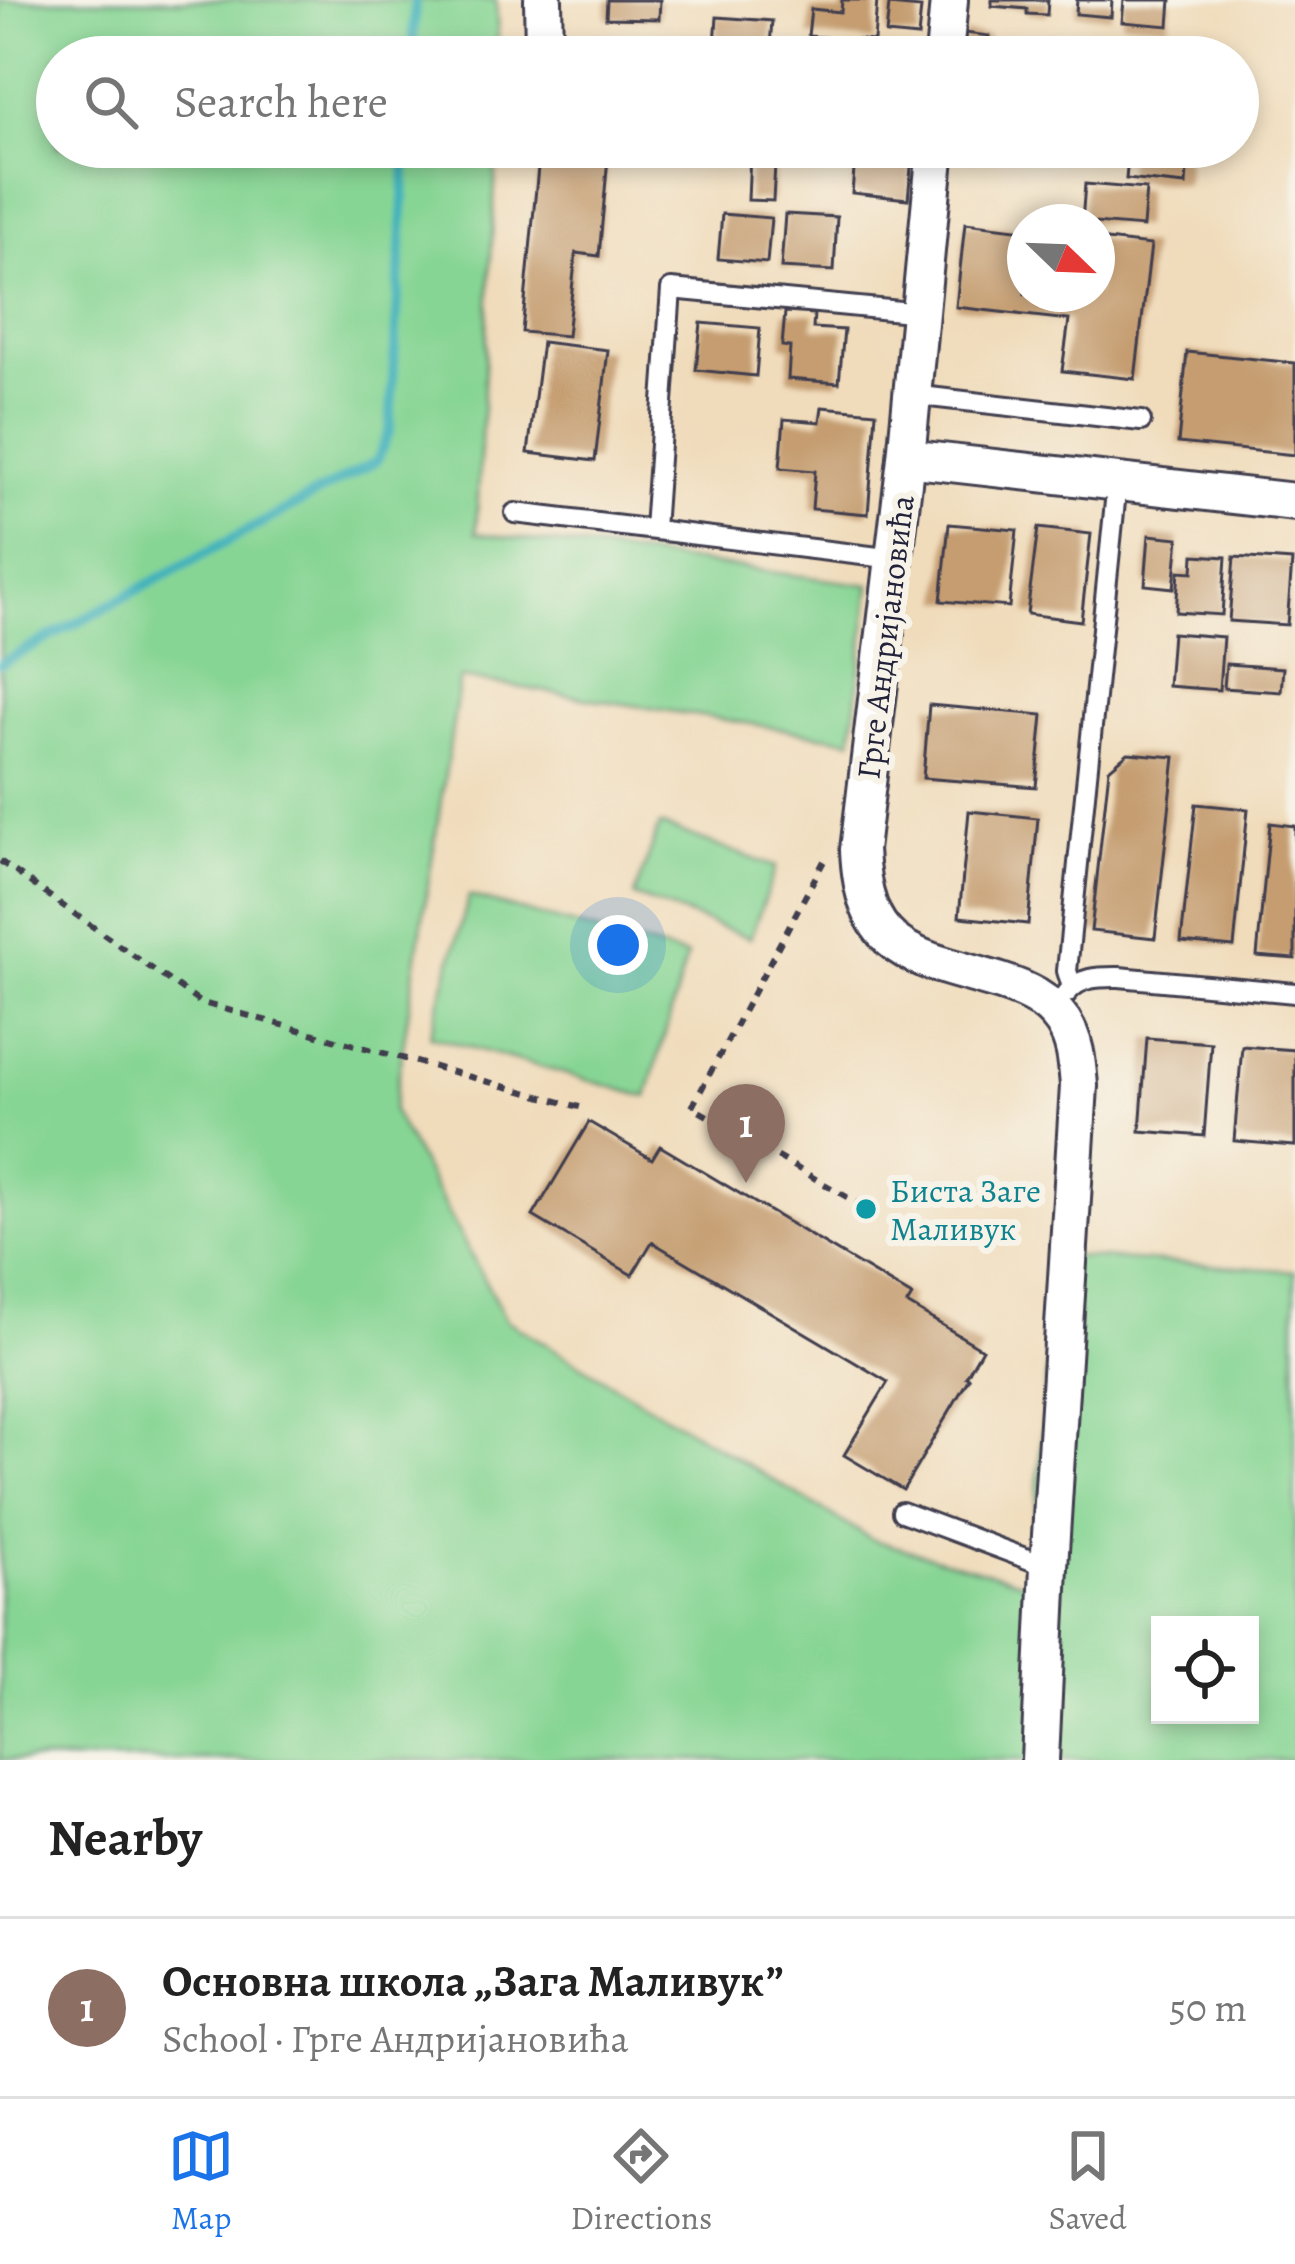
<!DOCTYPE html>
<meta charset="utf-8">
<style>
body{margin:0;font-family:Alegreya,serif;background:#f6f6f6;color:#222}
.controls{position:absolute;right:36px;bottom:36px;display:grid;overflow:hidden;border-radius:0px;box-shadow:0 6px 18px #0003}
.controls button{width:108px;height:108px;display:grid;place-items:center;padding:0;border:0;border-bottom:3px solid #e0e0e0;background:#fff;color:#222;font:60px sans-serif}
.compass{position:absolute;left:1007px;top:204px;width:108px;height:108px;border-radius:50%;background:#fff;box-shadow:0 6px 18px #0003;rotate:113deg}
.you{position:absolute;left:618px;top:945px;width:42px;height:42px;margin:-30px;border:9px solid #fff;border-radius:50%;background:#1a73e8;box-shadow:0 0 0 18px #1a73e833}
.badge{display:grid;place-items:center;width:78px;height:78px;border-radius:50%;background:#1a73e8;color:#fff;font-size:39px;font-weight:700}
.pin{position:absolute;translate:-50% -99px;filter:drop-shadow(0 3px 6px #0008)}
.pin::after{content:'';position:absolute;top:63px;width:42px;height:36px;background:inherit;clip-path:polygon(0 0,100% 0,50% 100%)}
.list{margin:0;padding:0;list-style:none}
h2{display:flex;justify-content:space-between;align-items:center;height:156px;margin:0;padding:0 48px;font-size:51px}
h2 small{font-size:39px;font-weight:400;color:#767676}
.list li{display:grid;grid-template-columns:78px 1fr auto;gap:36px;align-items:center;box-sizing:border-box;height:180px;padding:0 48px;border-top:3px solid #e0e0e0}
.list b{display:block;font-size:45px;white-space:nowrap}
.list p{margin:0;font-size:39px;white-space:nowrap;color:#767676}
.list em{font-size:39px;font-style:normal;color:#767676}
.icon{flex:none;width:66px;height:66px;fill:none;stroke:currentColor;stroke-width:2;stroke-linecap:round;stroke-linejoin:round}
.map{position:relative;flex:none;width:1295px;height:1760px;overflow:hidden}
.search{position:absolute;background:#fff;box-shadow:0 6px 18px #0003;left:36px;right:36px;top:36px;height:132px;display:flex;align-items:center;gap:30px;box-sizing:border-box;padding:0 42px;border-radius:66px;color:#767676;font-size:45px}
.sheet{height:336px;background:#fff}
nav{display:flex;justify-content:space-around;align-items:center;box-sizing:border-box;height:168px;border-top:3px solid #e0e0e0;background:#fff;font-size:33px;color:#767676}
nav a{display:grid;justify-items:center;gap:6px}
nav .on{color:#1a73e8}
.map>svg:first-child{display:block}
.green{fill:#87d594;stroke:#547c68;stroke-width:3;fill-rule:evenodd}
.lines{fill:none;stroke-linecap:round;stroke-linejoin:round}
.stream{stroke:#43b2bc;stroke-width:10}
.building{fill:#c59d71}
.lane-casing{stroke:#413e4e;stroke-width:24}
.street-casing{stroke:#413e4e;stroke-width:42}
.path{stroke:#413e4e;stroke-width:6;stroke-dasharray:9 9;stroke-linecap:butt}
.lane{stroke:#fff;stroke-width:18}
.street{stroke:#fff;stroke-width:36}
.culture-dot{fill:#0f9aa8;stroke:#f7f3e8;stroke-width:4.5}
.labels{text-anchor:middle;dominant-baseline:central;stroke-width:12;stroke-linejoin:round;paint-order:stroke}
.street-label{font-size:33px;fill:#22223b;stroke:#f7f3e8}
.culture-label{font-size:33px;fill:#0d838f;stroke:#f7f3e8;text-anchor:start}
</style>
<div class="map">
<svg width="1295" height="1760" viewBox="0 0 1295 1760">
<rect width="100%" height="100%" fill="#f7f3e8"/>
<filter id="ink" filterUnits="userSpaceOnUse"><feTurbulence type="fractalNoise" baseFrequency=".00833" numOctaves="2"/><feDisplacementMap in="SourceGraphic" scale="24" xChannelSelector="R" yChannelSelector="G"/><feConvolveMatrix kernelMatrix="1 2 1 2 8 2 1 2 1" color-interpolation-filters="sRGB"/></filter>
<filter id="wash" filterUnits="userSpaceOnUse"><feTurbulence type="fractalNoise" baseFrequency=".004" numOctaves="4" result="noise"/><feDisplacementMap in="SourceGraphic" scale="48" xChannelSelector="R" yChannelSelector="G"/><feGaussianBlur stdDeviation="2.7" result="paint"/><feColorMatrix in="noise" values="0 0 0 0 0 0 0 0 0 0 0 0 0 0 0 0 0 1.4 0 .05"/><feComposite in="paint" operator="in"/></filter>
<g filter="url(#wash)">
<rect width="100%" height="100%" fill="#f0dcbb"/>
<g class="green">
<path d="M0,0H496L499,57H57V147H497L476,533L870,585L852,740L460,678L393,1111L506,1320L873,1540L1030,1584L1056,1255L1295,1271V1760H0ZM1160,1625H1250V1715H1160Z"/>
<polygon points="660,825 776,867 750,938 634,896"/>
<polygon points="469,896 687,956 647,1097 430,1036"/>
</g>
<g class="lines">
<g class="stream">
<polyline points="412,57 415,0"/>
<polyline points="0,664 377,461 390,429 407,147"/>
</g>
</g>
<g id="blocks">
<g class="building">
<polygon points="607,0 660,0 659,19 606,18"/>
<polygon points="842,0 877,0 874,41 808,36 811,9 841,12"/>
<polygon points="992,0 1048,0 1047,15 1027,14 1027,9 992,6"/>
<polygon points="1077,0 1112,0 1111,17 1076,14"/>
<polygon points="1124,0 1171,0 1169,26 1122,22"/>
<polygon points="889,5 921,8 918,37 886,34"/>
<polygon points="717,17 772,21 769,57 714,57"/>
<polygon points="965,33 989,36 986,57 962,57"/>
<polygon points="1152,37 1194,39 1194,57 1151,57"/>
<polygon points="1036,48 1081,54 1081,57 1035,57"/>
<polygon points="540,147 609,147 599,256 576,253 567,336 522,332"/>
<polygon points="715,147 835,147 835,168 775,165 773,201 748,200 750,153 715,151"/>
<polygon points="856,147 913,147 908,199 852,193"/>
<polygon points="1129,148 1188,153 1186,185 1126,179"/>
<polygon points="1085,184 1146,189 1143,227 1082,222"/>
<polygon points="722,214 771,218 767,263 718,259"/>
<polygon points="785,214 837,217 834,271 781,268"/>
<polygon points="965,223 1025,230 1025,294 1097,294 1097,239 1151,245 1135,379 1062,371 1069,320 956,307"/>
<polygon points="785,312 814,314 813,328 844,330 839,383 788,379 790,347 782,346"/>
<polygon points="701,323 760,328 756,376 696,370"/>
<polygon points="542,342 608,350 595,461 528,453"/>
<polygon points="1187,352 1295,363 1295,455 1178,443"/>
<polygon points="822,407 876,412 868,514 812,509 815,471 780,468 784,419 820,422"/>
<polygon points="949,524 1017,530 1009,607 941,601"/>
<polygon points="1038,528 1091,534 1081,621 1027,614"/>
<polygon points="1149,535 1179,538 1174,588 1145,585"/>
<polygon points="1194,555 1226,557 1222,615 1176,612 1179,571 1193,572"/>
<polygon points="1234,557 1292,561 1287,625 1229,621"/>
<polygon points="1172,633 1223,637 1219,690 1168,686"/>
<polygon points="1226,664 1283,668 1281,692 1224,688"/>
<polygon points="929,705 1043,715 1036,787 923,778"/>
<polygon points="1128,753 1175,757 1155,938 1091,931 1109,769"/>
<polygon points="1196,804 1248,809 1234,947 1181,942"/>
<polygon points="969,811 1038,818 1028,924 959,917"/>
<polygon points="1270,823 1295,826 1295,959 1257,956"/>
<polygon points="1147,1038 1211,1043 1204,1136 1140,1131"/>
<polygon points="1242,1046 1295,1050 1295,1146 1234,1141"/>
<polygon points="589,1122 652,1159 660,1146 912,1296 907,1304 982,1349 966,1377 969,1378 903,1490 844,1455 888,1382 652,1242 632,1275 533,1216"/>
</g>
</g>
</g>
<g filter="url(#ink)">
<use href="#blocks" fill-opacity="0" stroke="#413e4e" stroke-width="3"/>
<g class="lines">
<defs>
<g id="lane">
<polyline points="544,48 689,52"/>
<polyline points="912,395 1141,421"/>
<polyline points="515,513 895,559"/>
<polyline points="654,529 671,289 921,313"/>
<polyline points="1072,987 1067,971 1117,482"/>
<path d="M1067,993C1081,976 1099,977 1119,977L1295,993"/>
<polyline points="902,1512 1049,1567"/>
</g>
<g id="street">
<polyline points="543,0 544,48"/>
<polyline points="944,57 949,0"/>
<path d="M936,147L906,458L859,850C864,957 916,956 1001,982C1026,990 1048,1000 1063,1022C1076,1042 1077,1063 1079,1086L1049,1567L1040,1760"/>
<polyline points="906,458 1295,502"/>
</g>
</defs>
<use href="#lane" class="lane-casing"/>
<use href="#street" class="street-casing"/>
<g class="path">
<polyline points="0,861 199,1002 583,1108"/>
<polyline points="824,861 692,1107 864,1207"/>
</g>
<use href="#lane" class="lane"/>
<use href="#street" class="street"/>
</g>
</g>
<circle class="culture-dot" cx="866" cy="1209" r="12"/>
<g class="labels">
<g class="street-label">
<text transform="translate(885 637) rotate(-83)">Грге Андријановића</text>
</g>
<g class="culture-label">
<text x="890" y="1190">Биста Заге<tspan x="890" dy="38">Маливук</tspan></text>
</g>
</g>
</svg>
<div class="controls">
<button><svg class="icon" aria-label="locate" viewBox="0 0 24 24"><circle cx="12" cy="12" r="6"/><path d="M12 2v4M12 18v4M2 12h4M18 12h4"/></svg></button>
</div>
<svg class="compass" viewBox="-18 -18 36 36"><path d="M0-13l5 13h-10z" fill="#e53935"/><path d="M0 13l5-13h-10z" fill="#767676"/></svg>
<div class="you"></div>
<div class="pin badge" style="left:746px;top:1183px;background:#8d6e63">1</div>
<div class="search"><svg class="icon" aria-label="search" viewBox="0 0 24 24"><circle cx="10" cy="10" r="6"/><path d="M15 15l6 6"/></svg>Search here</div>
</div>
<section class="sheet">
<h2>Nearby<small></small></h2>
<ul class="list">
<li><span class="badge" style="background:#8d6e63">1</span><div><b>Основна школа „Зага Маливук”</b><p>School · Грге Андријановића</p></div><em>50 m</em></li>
</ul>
</section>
<nav>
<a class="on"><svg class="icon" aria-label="map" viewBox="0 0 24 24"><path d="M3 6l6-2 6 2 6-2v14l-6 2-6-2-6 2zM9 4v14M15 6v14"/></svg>Map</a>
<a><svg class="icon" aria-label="directions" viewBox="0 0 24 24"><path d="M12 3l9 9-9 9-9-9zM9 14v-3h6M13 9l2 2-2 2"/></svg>Directions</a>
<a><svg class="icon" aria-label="saved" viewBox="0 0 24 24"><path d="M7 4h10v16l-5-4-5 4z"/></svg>Saved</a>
</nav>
